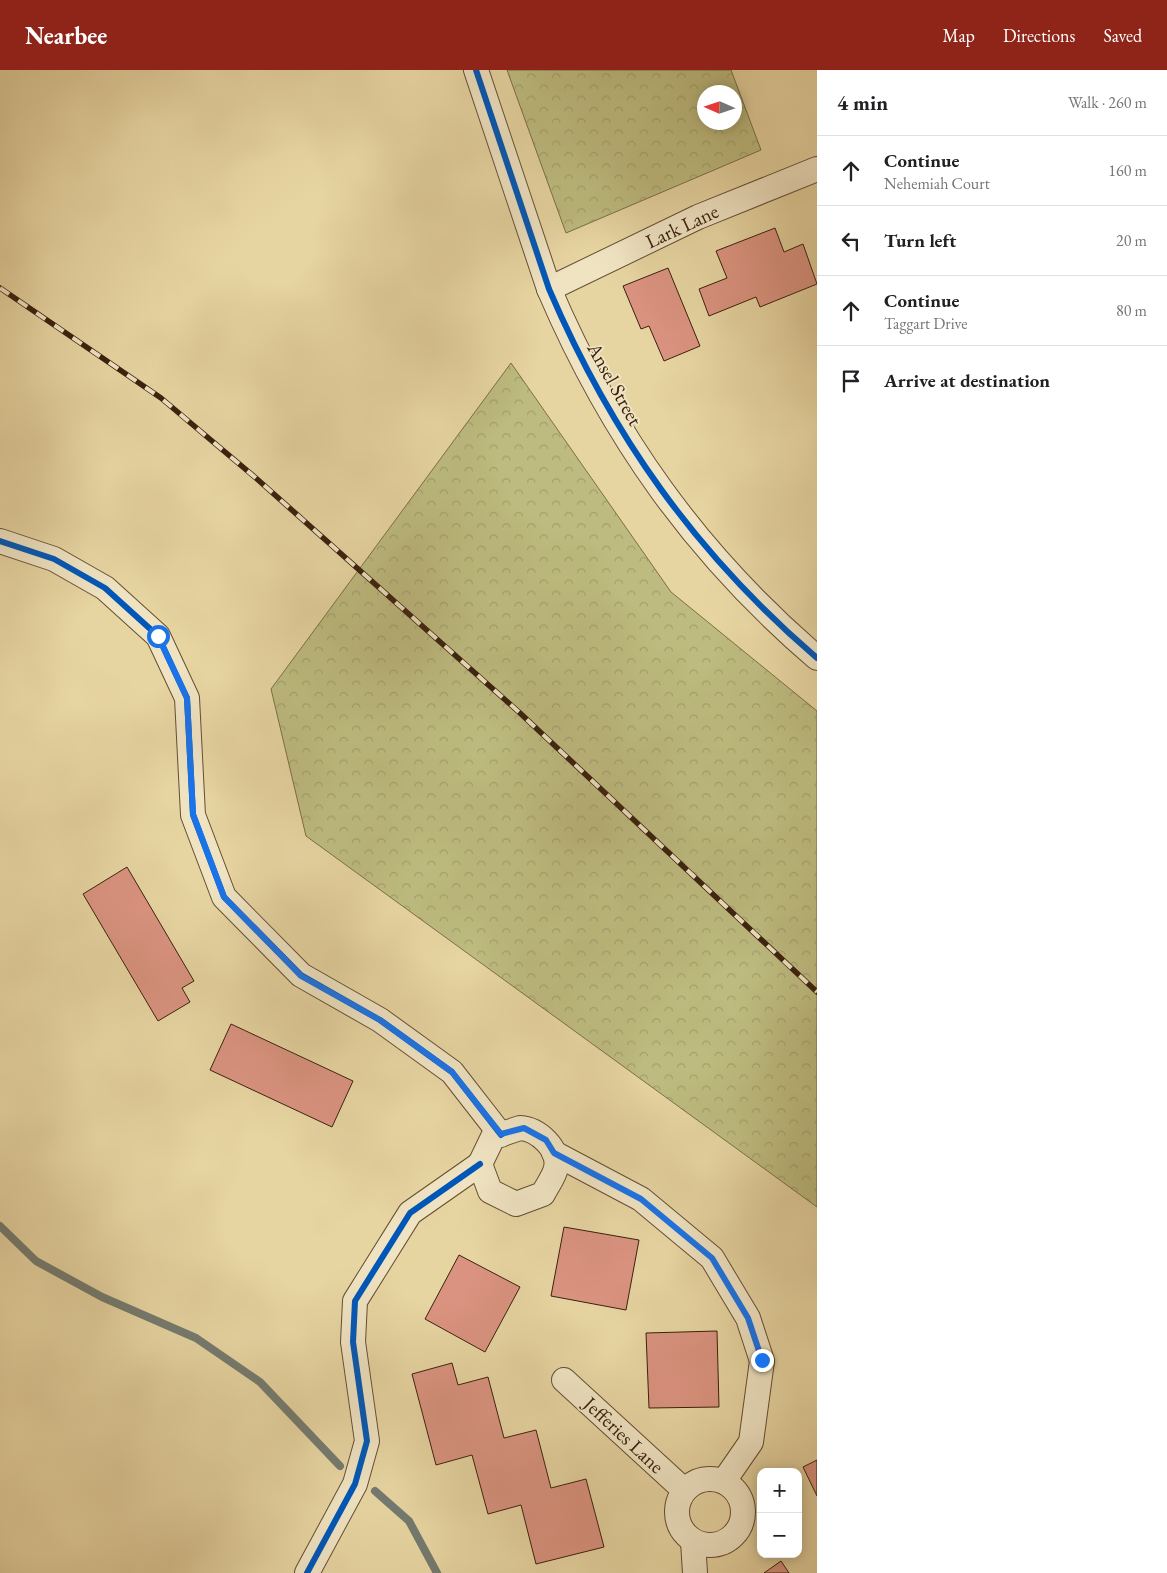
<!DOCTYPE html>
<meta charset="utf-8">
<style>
body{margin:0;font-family:"EB Garamond",serif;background:#f2f2f2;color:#202124}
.controls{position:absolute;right:15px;bottom:15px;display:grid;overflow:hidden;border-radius:10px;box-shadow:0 2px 12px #0003}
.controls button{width:45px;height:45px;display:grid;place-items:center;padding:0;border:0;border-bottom:1px solid #e0e0e0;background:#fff;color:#202124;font:25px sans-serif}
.compass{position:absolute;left:697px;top:15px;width:45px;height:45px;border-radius:50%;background:#fff;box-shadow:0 2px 12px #0003;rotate:273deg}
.stop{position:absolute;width:15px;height:15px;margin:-11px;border:4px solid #1a73e8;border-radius:50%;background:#fff}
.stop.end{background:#1a73e8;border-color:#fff;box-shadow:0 1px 5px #0008}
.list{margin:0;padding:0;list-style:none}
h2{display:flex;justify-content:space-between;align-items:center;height:65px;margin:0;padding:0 20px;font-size:21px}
h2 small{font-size:16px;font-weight:400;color:#757577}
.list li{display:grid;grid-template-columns:32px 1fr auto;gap:15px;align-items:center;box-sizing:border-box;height:70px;padding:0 20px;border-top:1px solid #e0e0e0}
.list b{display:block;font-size:19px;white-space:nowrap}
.list p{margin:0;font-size:16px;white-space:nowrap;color:#757577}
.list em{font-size:16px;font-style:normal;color:#757577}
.icon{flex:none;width:28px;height:28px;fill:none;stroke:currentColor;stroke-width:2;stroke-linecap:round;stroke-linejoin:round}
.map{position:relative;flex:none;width:817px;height:1503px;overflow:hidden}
header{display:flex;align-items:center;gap:30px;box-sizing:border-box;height:70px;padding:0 25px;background:#8f2418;color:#fff}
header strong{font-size:24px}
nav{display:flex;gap:28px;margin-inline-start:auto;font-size:18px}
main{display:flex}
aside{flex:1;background:#fff}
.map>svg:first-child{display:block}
.forest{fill:url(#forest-crowns);stroke:#7c6e46;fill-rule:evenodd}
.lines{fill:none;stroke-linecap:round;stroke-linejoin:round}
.stream{stroke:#747a6f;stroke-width:8}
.building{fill:#da9380;stroke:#3a210e}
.minor-casing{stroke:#654e33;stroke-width:26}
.minor{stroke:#efe3c2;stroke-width:24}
.rail-casing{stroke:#3a210e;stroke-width:5.5}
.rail{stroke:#efe3c2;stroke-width:4;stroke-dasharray:11;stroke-linecap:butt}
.cycleway-casing{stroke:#efe3c2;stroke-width:9}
.cycleway{stroke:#0057b8;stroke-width:6}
.route{stroke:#1a73e8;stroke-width:6}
.labels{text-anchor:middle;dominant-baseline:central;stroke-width:4;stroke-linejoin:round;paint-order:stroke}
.street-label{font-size:20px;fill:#3a210e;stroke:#efe3c2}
</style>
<header>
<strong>Nearbee</strong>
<nav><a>Map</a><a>Directions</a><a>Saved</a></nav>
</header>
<main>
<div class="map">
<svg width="817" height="1503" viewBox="0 0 817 1503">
<defs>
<pattern id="forest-crowns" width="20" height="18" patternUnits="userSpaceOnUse" patternTransform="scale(1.25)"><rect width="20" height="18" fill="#bdbb7f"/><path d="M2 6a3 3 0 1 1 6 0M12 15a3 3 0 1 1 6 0" fill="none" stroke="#a3a06d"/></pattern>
</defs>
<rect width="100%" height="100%" fill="#e6d4a1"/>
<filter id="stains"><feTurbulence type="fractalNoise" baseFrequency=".004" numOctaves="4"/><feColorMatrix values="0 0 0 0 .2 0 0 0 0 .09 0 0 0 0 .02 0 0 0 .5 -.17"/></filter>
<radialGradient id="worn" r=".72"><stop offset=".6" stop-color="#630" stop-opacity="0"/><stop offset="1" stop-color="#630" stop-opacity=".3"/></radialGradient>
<g class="forest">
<path d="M507,0H731L761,80L566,163ZM704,22H734V52H704Z"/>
<polygon points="511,293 671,522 817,641 817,1137 306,766 271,619"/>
</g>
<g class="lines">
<g class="stream">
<polyline points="0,1156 36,1191 102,1227 196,1268 260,1312 340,1396"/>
<polyline points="375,1421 409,1451 437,1503"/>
</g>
</g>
<g class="building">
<polygon points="775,158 784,182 803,174 817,214 760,237 756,227 709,246 699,219 727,208 716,181"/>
<polygon points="668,198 700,276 664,291 649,256 641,259 623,216"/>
<polygon points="127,797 194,911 182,918 190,932 158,951 83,824"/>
<polygon points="231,954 353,1011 332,1057 210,1000"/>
<polygon points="564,1157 639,1170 626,1240 551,1226"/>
<polygon points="459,1185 520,1217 485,1282 425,1249"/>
<polygon points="717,1261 719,1337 649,1338 646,1263"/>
<polygon points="452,1293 458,1315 488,1307 504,1368 536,1360 551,1418 586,1409 604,1477 536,1494 521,1435 488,1444 472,1385 436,1395 412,1304"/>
<polygon points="817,1390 817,1426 803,1397"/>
<polygon points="781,1491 789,1503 764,1503"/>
</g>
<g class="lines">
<defs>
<g id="minor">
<path d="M476,0L549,219C612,366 696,484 817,588"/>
<polyline points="549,219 698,147 817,99"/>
<polyline points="0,471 54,489 105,518 158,566 187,628 193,745 224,827 301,905 380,950 452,1002 501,1065"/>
<path d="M520,1058C538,1059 560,1079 556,1098C554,1107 547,1116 543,1124L516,1134L490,1121L480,1094L493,1067Z"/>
<polyline points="554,1083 641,1129 712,1188 748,1248 762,1291 751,1372 724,1411"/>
<polyline points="564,1310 684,1420"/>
<circle cx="710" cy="1442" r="33"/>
<polyline points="693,1471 695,1503"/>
<polyline points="307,1503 355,1414 367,1371 353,1272 355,1231 410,1143 480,1094"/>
</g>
</defs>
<use href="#minor" class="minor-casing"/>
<use href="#minor" class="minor"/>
<defs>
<polyline id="rail" points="0,218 161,328 257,409 520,643 817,922"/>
</defs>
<use href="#rail" class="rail-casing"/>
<use href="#rail" class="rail"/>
<defs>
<g id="cycleway">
<path d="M476,0L549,219C612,366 696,484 817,588"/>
<polyline points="0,471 54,489 105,518 158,566 187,628 193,745 224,827 301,905 380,950 452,1002 501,1065"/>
<polyline points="307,1503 355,1414 367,1371 353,1272 355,1231 410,1143 480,1094"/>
</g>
</defs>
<use href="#cycleway" class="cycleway-casing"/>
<use href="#cycleway" class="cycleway"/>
</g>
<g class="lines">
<polyline class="route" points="158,566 187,628 193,744 224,827 301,906 380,950 452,1002 501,1064 524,1058 546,1070 554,1083 641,1129 712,1188 748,1248 762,1290"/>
</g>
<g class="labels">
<g class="street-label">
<text transform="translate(682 156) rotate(-25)">Lark Lane</text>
<text transform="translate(615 314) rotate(61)">Ansel Street</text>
<text transform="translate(624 1365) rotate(43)">Jefferies Lane</text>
</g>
</g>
<rect width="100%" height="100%" filter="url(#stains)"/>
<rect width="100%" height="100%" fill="url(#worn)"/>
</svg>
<div class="controls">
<button>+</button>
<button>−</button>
</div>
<svg class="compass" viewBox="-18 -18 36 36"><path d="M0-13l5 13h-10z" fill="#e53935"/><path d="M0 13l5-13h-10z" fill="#757577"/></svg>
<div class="stop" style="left:158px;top:566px"></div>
<div class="stop end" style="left:762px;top:1290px"></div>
</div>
<aside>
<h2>4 min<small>Walk · 260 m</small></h2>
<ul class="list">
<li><svg class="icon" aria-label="ahead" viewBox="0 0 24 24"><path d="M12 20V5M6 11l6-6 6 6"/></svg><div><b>Continue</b><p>Nehemiah Court</p></div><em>160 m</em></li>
<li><svg class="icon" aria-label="left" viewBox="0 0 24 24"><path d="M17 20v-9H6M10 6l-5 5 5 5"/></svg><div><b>Turn left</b></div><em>20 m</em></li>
<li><svg class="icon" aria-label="ahead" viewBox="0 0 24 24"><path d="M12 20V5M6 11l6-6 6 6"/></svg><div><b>Continue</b><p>Taggart Drive</p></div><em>80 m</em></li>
<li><svg class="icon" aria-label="arrive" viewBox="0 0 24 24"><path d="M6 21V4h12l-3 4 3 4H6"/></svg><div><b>Arrive at destination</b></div></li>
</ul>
</aside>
</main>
